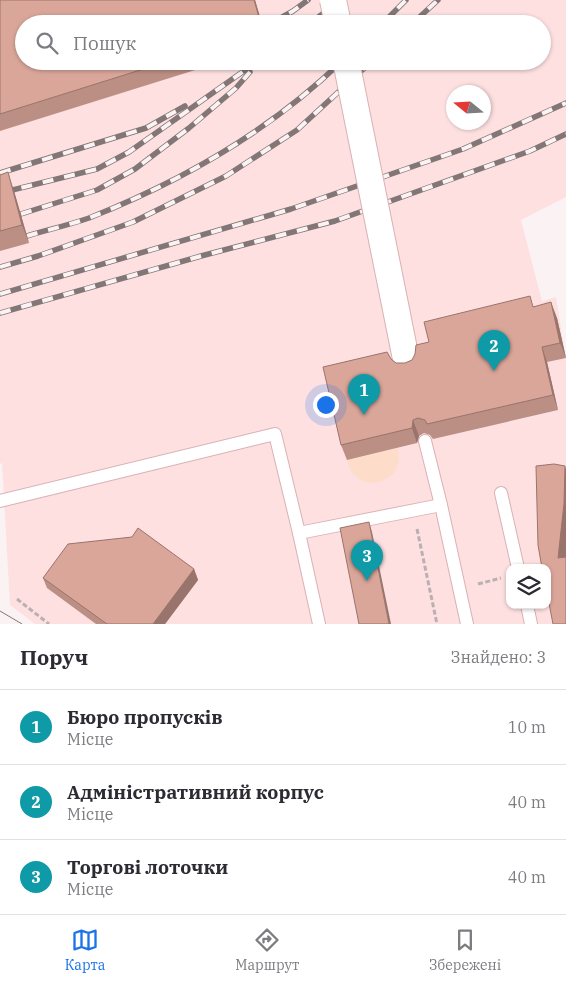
<!DOCTYPE html>
<html lang="uk">
<meta charset="utf-8">
<style>
body{margin:0;font-family:"IBM Plex Serif",serif;background:#f2f2f3;color:#2b2b33}
.controls{position:absolute;right:15px;bottom:15px;display:grid;overflow:hidden;border-radius:10px;box-shadow:0 1px 4px #0004}
.controls button{width:45px;height:45px;display:grid;place-items:center;padding:0;border:0;border-bottom:1px solid #e1e1e2;background:#fff;color:#2b2b33;font:25px sans-serif}
.compass{position:absolute;left:446px;top:85px;width:45px;height:45px;border-radius:50%;background:#fff;box-shadow:0 1px 4px #0004;rotate:288deg}
.you{position:absolute;left:325px;top:404px;width:18px;height:18px;margin:-12px;border:4px solid #fff;border-radius:50%;background:#1a73e8;box-shadow:0 0 0 8px #1a73e833}
.badge{display:grid;place-items:center;width:32px;height:32px;border-radius:50%;background:#1a73e8;color:#fff;font-size:16px;font-weight:700}
.pin{position:absolute;translate:-50% -41px;filter:drop-shadow(0 1px 2px #0008)}
.pin::after{content:'';position:absolute;top:26px;width:18px;height:15px;background:inherit;clip-path:polygon(0 0,100% 0,50% 100%)}
.list{margin:0;padding:0;list-style:none}
h2{display:flex;justify-content:space-between;align-items:center;height:65px;margin:0;padding:0 20px;font-size:21px}
h2 small{font-size:16px;font-weight:400;color:#7c7c81}
.list li{display:grid;grid-template-columns:32px 1fr auto;gap:15px;align-items:center;box-sizing:border-box;height:75px;padding:0 20px;border-top:1px solid #e1e1e2}
.list b{display:block;font-size:19px;white-space:nowrap}
.list p{margin:0;font-size:16px;white-space:nowrap;color:#7c7c81}
.list em{font-size:16px;font-style:normal;color:#7c7c81}
.icon{flex:none;width:28px;height:28px;fill:none;stroke:currentColor;stroke-width:2;stroke-linecap:round;stroke-linejoin:round}
.map{position:relative;flex:none;width:566px;height:624px;overflow:hidden}
.search{position:absolute;background:#fff;box-shadow:0 1px 4px #0004;left:15px;right:15px;top:15px;height:55px;display:flex;align-items:center;gap:12px;box-sizing:border-box;padding:0 18px;border-radius:28px;color:#7c7c81;font-size:19px}
.sheet{height:290px;background:#fff}
nav{display:flex;justify-content:space-around;align-items:center;box-sizing:border-box;height:70px;border-top:1px solid #e1e1e2;background:#fff;font-size:14px;color:#7c7c81}
nav a{display:grid;justify-items:center;gap:2px}
nav .on{color:#1a73e8}
.map>svg:first-child{display:block}
.built{fill:#fee0e1;fill-rule:evenodd}
.green{fill:#fdddca}
.lines{fill:none;stroke-linecap:round;stroke-linejoin:round}
.service-casing{stroke:#d9b1b4;stroke-width:14}
.path{stroke:#bbb0b1;stroke-width:3;stroke-dasharray:5 2.5;stroke-linecap:butt}
.service{stroke:#fff;stroke-width:12}
.tram{stroke:#827676;stroke-width:1}
.rail-casing{stroke:#827676;stroke-width:5.5}
.rail{stroke:#fbf3f3;stroke-width:4;stroke-dasharray:11;stroke-linecap:butt}
.minor-bridge-casing{stroke:#d9b1b4;stroke-width:28;stroke-linecap:butt}
.minor-bridge{stroke:#fff;stroke-width:26}
.wall{fill:#bb8f84}
.shaded-wall{fill:#99746c}
.building{fill:#daa69a;stroke:#99746c}
</style>
<div class="map">
<svg width="566" height="624" viewBox="0 0 566 624">
<rect width="100%" height="100%" fill="#fbf3f3"/>
<path class="built" d="M0,0H566V197L521,220L542,301L556,297L566,360V624H35L10,605L2,463L0,464ZM24,24H542V61H24ZM454,92H484V122H454ZM510,568H547V605H510Z"/>
<path class="green" d="M398,448C399,456 400,464 395,471C385,486 361,487 351,471C349,468 348,464 347,460Z"/>
<g class="lines">
<defs>
<g id="service">
<polyline points="425,441 441,505 467,624"/>
<polyline points="501,493 518,568"/>
<polyline points="0,501 275,434 299,533 441,505"/>
<polyline points="299,533 319,624"/>
<polyline points="527,605 531,624"/>
</g>
</defs>
<use href="#service" class="service-casing"/>
<g class="path">
<polyline points="417,529 437,624"/>
<polyline points="478,584 501,578"/>
<polyline points="17,599 49,624"/>
</g>
<use href="#service" class="service"/>
<polyline class="tram" points="0,611 22,624"/>
<defs>
<g id="rail">
<polyline points="270,24 293,11 308,0"/>
<polyline points="309,24 341,0"/>
<polyline points="382,24 406,0"/>
<polyline points="412,24 438,0"/>
<polyline points="0,173 146,128 185,106"/>
<polyline points="0,193 97,169 129,152 258,61"/>
<polyline points="21,214 97,190 135,169 189,128 236,88 250,72"/>
<path d="M27,236C47,230 69,225 89,218C182,181 270,131 342,61"/>
<polyline points="0,267 38,256 133,222 226,176 297,130 372,61"/>
<polyline points="0,294 291,209 463,149 566,103"/>
<polyline points="0,313 201,256 335,221 530,151 566,134"/>
</g>
</defs>
<use href="#rail" class="rail-casing"/>
<use href="#rail" class="rail"/>
<defs>
<g id="minor-bridge">
<polyline points="333,0 338,24"/>
<polyline points="346,61 407,364"/>
</g>
</defs>
<use href="#minor-bridge" class="minor-bridge-casing"/>
<use href="#minor-bridge" class="minor-bridge"/>
</g>
<g class="wall">
<polygon points="0,0 255,0 262,24 24,24 24,61 224,61 0,131"/>
<polygon points="0,175 14,191 29,243 0,251"/>
<polygon points="534,306 557,318 566,358 547,362 558,410 433,439 430,435 424,433 419,436 417,443 347,460 341,445 391,359 396,363 405,363"/>
<polygon points="194,569 198,580 165,624 96,624 47,588 43,578"/>
</g>
<g class="shaded-wall">
<polygon points="254,0 255,0 262,24 261,24"/>
<polygon points="8,172 14,191 29,243 22,225"/>
<polygon points="551,302 557,318 566,358 560,343"/>
<polygon points="542,347 547,362 558,410 553,395"/>
<polygon points="413,420 419,436 417,443 412,428"/>
<polygon points="565,466 566,469 566,566 558,558"/>
<polygon points="369,522 372,532 391,624 389,624"/>
<polygon points="194,569 198,580 165,624 153,624"/>
</g>
<g class="building">
<polygon points="0,0 254,0 261,24 24,24 24,61 169,61 0,114"/>
<polygon points="8,172 22,225 0,231 0,175"/>
<polygon points="530,296 533,307 551,302 560,343 542,347 553,395 427,424 425,420 418,418 413,420 412,428 341,445 323,367 387,352 391,359 396,363 405,363 412,360 415,354 416,345 429,342 424,322"/>
<polygon points="554,464 565,466 564,504 558,558 566,557 566,624 553,624 547,593 547,568 542,568 538,545 536,466"/>
<polygon points="369,522 389,624 359,624 340,528"/>
<polygon points="138,528 194,569 153,624 107,624 43,578 68,544 132,537"/>
</g>
</svg>
<div class="controls">
<button><svg class="icon" aria-label="layers" viewBox="0 0 24 24"><path d="M12 4l9 5-9 5-9-5zM3 14l9 5 9-5"/></svg></button>
</div>
<svg class="compass" viewBox="-18 -18 36 36"><path d="M0-13l5 13h-10z" fill="#e53935"/><path d="M0 13l5-13h-10z" fill="#7c7c81"/></svg>
<div class="you"></div>
<div class="pin badge" style="left:364px;top:415px;background:#0f9aa8">1</div>
<div class="pin badge" style="left:494px;top:371px;background:#0f9aa8">2</div>
<div class="pin badge" style="left:367px;top:581px;background:#0f9aa8">3</div>
<div class="search"><svg class="icon" aria-label="search" viewBox="0 0 24 24"><circle cx="10" cy="10" r="6"/><path d="M15 15l6 6"/></svg>Пошук</div>
</div>
<section class="sheet">
<h2>Поруч<small>Знайдено: 3</small></h2>
<ul class="list">
<li><span class="badge" style="background:#0f9aa8">1</span><div><b>Бюро пропусків</b><p>Місце</p></div><em>10 m</em></li>
<li><span class="badge" style="background:#0f9aa8">2</span><div><b>Адміністративний корпус</b><p>Місце</p></div><em>40 m</em></li>
<li><span class="badge" style="background:#0f9aa8">3</span><div><b>Торгові лоточки</b><p>Місце</p></div><em>40 m</em></li>
</ul>
</section>
<nav>
<a class="on"><svg class="icon" aria-label="map" viewBox="0 0 24 24"><path d="M3 6l6-2 6 2 6-2v14l-6 2-6-2-6 2zM9 4v14M15 6v14"/></svg>Карта</a>
<a><svg class="icon" aria-label="directions" viewBox="0 0 24 24"><path d="M12 3l9 9-9 9-9-9zM9 14v-3h6M13 9l2 2-2 2"/></svg>Маршрут</a>
<a><svg class="icon" aria-label="saved" viewBox="0 0 24 24"><path d="M7 4h10v16l-5-4-5 4z"/></svg>Збережені</a>
</nav>
